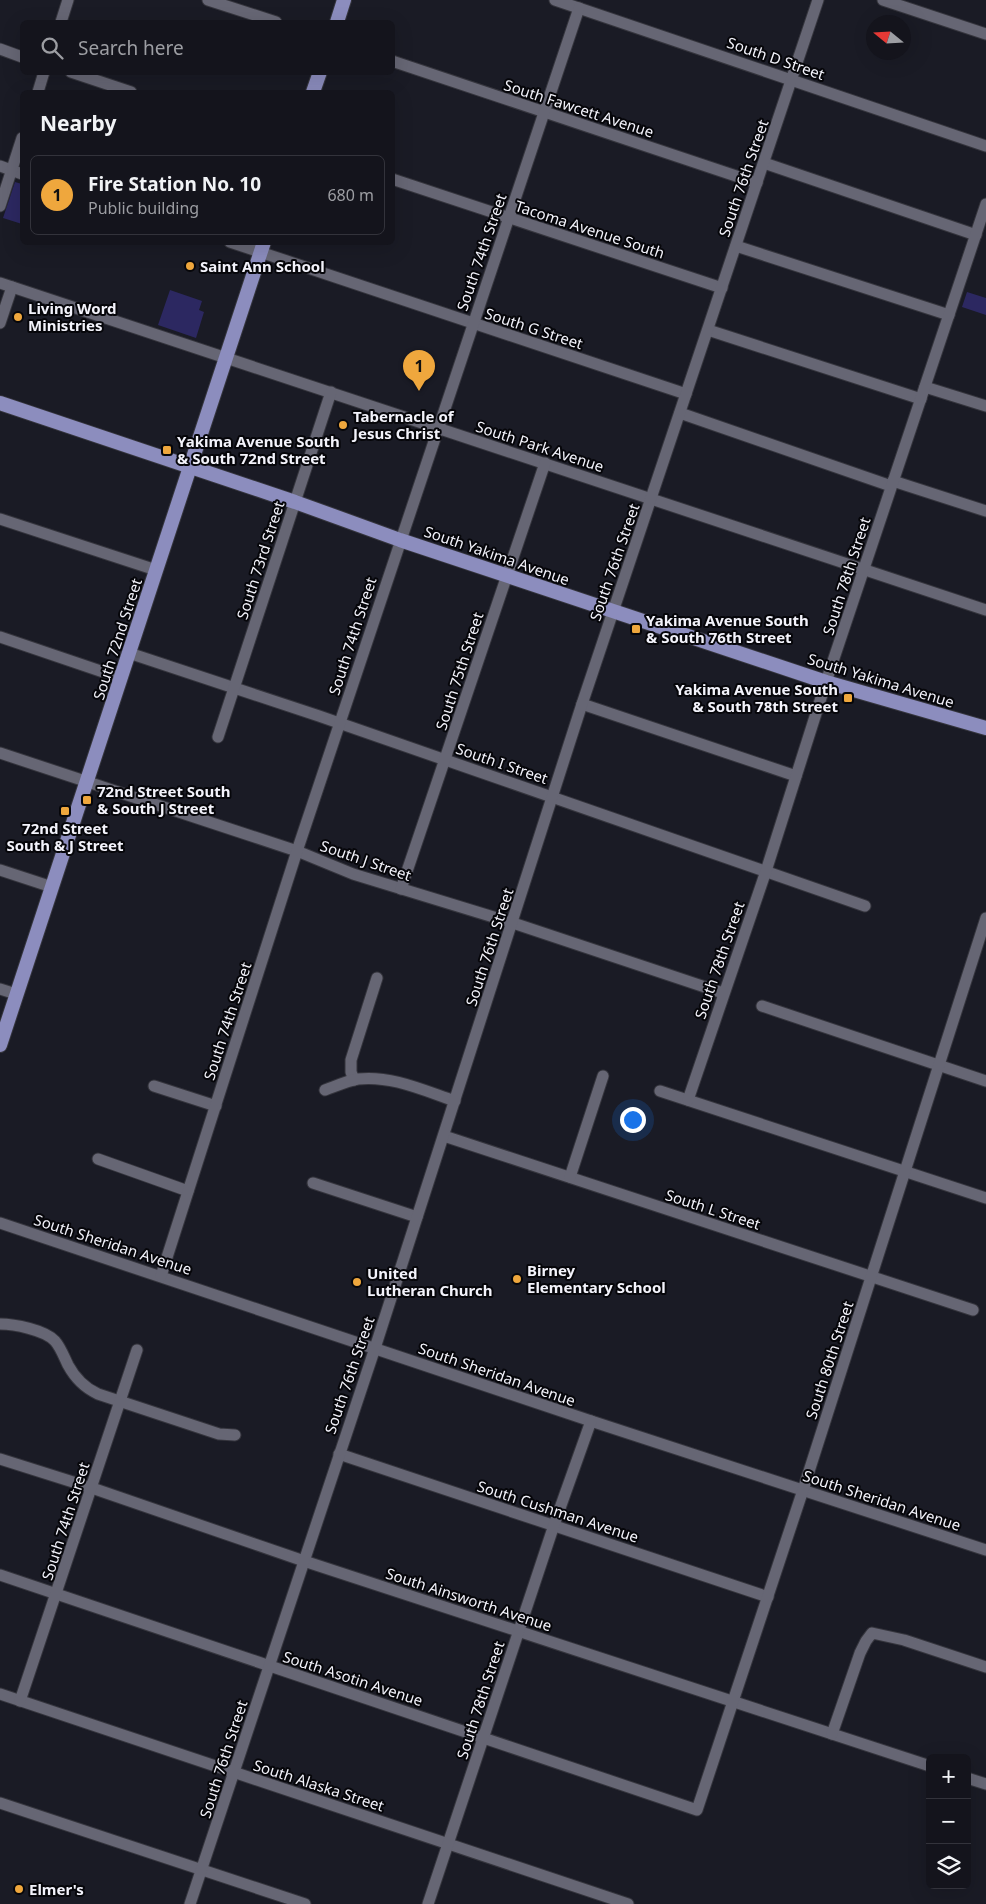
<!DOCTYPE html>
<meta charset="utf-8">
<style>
body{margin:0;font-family:"Noto Sans",sans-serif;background:#212129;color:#f1f3f6}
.controls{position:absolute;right:15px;bottom:15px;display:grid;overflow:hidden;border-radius:8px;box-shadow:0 5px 20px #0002}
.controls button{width:45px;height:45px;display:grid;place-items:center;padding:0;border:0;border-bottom:1px solid #33333b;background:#14141c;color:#f1f3f6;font:25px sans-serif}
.compass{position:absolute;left:866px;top:15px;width:45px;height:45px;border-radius:50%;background:#14141c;box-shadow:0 5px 20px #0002;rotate:288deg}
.you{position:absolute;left:632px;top:1119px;width:18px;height:18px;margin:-12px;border:4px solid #fff;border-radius:50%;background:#1a73e8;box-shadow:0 0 0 8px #1a73e833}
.badge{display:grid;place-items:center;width:32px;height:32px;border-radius:50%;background:#efa73d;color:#111;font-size:16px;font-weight:700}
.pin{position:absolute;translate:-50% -41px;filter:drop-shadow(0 1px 2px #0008)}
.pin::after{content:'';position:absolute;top:26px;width:18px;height:15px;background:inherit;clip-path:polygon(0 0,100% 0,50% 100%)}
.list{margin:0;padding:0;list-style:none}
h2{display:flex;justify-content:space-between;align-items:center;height:65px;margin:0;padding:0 20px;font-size:21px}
h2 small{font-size:16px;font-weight:400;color:#9d9ea3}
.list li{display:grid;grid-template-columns:32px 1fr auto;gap:15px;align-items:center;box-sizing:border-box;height:80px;margin:0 10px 10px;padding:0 10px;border:1px solid #33333b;border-radius:8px}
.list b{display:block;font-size:19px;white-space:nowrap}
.list p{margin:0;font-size:16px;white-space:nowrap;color:#9d9ea3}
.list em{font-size:16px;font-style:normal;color:#9d9ea3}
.icon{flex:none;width:28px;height:28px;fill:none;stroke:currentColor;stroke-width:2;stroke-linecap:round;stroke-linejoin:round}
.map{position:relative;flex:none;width:986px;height:1904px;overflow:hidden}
.search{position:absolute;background:#14141c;box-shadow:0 5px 20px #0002;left:20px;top:20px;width:375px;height:55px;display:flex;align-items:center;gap:12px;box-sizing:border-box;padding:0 18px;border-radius:8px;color:#9d9ea3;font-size:19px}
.panel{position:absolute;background:#14141c;box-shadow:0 5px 20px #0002;left:20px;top:90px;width:375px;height:155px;border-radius:8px}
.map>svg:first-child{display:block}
.green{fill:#2c2861}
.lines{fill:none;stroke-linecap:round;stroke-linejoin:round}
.minor-casing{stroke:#35353d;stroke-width:13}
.major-casing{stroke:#35353d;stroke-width:16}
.minor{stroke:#666674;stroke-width:11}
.major{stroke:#8c8dbe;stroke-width:14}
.poi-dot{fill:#efa73d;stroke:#06060a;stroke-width:2}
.labels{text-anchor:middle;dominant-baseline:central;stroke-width:4;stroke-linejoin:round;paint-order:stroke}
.street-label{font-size:15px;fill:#f3f3fb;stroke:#06060a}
.poi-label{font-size:15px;font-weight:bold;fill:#f3f3fb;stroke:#06060a;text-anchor:start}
</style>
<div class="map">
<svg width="986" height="1904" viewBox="0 0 986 1904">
<rect width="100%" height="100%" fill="#1a1b25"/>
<g class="green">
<polygon points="15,182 22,184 22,224 3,218"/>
<polygon points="170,290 202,301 199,310 204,312 196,338 158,325"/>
<polygon points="967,292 986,298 986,315 962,307"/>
</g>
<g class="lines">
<defs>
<g id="minor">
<polyline points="208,0 276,22"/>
<polyline points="555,0 986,146"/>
<polyline points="883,0 986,34"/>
<polyline points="61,22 68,0"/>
<polyline points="0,49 22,57"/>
<polyline points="392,61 757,183"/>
<polyline points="71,72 131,92"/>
<polyline points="38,92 44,72"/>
<polyline points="764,163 976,235"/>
<polyline points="0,166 22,174"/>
<polyline points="392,179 722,288"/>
<polyline points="0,206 22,138"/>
<polyline points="230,242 686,394"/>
<polyline points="736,246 949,315"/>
<polyline points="0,283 986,610"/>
<polyline points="0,323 12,287"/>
<polyline points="708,330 921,399"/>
<polyline points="925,387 986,406"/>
<polyline points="680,413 891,486"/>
<polyline points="893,481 986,511"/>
<polyline points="0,519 156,570"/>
<polyline points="0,637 121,678"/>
<polyline points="129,653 319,716 865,906"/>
<polyline points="582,704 796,776"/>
<polyline points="218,737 331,392"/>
<polyline points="0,753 297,851 353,874 513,923 723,993"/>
<polyline points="0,870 52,887"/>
<polyline points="401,889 545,463"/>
<polyline points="0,989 16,994"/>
<polyline points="762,1006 986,1081"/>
<polyline points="354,1080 351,1072 351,1060 377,978"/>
<polyline points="154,1086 216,1106"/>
<path d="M325,1090C336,1086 347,1081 358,1079C391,1075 425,1091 455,1101"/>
<polyline points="660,1091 986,1198"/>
<polyline points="688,1100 766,871 826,682 986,204"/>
<polyline points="444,1136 973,1310"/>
<polyline points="98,1159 188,1191"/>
<polyline points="570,1177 603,1076"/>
<polyline points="313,1183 417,1217"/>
<polyline points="0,1223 591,1421 986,1550"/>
<polyline points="161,1276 297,851 579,8"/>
<path d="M0,1324C14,1324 45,1330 55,1341C61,1348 64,1357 68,1365C75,1378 85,1388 98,1394L219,1434L235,1435"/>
<polyline points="339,1454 768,1597"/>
<polyline points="0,1459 92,1488 304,1561 930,1766"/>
<polyline points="0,1575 697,1810 803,1490 986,918"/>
<polyline points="0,1694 628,1904"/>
<polyline points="20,1701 137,1350"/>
<polyline points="832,1734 860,1653 866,1641 872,1633 904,1640 986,1667"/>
<polyline points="967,1778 986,1784"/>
<polyline points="0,1803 305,1904"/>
<polyline points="190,1904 375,1348 582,704 818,0"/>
<polyline points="428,1904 554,1525 591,1421"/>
</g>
<g id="major">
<polyline points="337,22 344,0"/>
<polyline points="313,92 320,72"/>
<polyline points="0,403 295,502 400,540 826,682 986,728"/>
<polyline points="0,1045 264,242"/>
</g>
</defs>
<use href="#minor" class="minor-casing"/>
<use href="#major" class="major-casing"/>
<use href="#minor" class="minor"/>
<use href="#major" class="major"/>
</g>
<g class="poi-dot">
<circle cx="190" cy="266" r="5"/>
<circle cx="18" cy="317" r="5"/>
<circle cx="343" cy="425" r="5"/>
<rect x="162" y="445" width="10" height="10" rx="2.5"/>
<rect x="631" y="624" width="10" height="10" rx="2.5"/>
<rect x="843" y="693" width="10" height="10" rx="2.5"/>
<rect x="82" y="795" width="10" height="10" rx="2.5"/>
<rect x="60" y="806" width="10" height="10" rx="2.5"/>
<circle cx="517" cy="1279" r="5"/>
<circle cx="357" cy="1282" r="5"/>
<circle cx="19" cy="1889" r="5"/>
</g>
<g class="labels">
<g class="street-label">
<text transform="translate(776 58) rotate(19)">South D Street</text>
<text transform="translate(579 108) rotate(18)">South Fawcett Avenue</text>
<text transform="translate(743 178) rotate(-71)">South 76th Street</text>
<text transform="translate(590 229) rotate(18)">Tacoma Avenue South</text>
<text transform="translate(481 252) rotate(-71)">South 74th Street</text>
<text transform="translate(534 328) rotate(18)">South G Street</text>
<text transform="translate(540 446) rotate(18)">South Park Avenue</text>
<text transform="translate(497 555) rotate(19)">South Yakima Avenue</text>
<text transform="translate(260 560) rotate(-72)">South 73rd Street</text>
<text transform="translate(614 562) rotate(-71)">South 76th Street</text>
<text transform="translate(846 576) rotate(-72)">South 78th Street</text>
<text transform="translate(352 636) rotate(-72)">South 74th Street</text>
<text transform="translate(117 639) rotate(-72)">South 72nd Street</text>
<text transform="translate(459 671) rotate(-72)">South 75th Street</text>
<text transform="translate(881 680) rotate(17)">South Yakima Avenue</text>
<text transform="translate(502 763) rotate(19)">South I Street</text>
<text transform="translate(366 860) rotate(19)">South J Street</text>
<text transform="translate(489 947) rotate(-72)">South 76th Street</text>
<text transform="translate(719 960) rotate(-71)">South 78th Street</text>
<text transform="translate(227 1021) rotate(-72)">South 74th Street</text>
<text transform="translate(713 1209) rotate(18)">South L Street</text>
<text transform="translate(113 1244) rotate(18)">South Sheridan Avenue</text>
<text transform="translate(829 1360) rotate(-72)">South 80th Street</text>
<text transform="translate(497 1374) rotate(19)">South Sheridan Avenue</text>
<text transform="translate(349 1375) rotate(-71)">South 76th Street</text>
<text transform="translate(882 1500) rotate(18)">South Sheridan Avenue</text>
<text transform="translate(558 1511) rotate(18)">South Cushman Avenue</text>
<text transform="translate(65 1521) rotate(-72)">South 74th Street</text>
<text transform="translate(469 1599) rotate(18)">South Ainsworth Avenue</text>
<text transform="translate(353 1678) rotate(18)">South Asotin Avenue</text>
<text transform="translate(480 1700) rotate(-72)">South 78th Street</text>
<text transform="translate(223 1759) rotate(-72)">South 76th Street</text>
<text transform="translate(319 1785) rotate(18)">South Alaska Street</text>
</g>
<g class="poi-label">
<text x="200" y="266">Saint Ann School</text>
<text x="28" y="308">Living Word<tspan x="28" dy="17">Ministries</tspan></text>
<text x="353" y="416">Tabernacle of<tspan x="353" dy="17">Jesus Christ</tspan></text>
<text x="177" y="441">Yakima Avenue South<tspan x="177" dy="17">&amp; South 72nd Street</tspan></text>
<text x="646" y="620">Yakima Avenue South<tspan x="646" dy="17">&amp; South 76th Street</tspan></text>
<text x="838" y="689" text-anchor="end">Yakima Avenue South<tspan x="838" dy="17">&amp; South 78th Street</tspan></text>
<text x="97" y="791">72nd Street South<tspan x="97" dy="17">&amp; South J Street</tspan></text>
<text x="65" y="828" text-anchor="middle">72nd Street<tspan x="65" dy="17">South &amp; J Street</tspan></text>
<text x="527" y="1270">Birney<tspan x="527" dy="17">Elementary School</tspan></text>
<text x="367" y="1273">United<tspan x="367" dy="17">Lutheran Church</tspan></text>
<text x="29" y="1889">Elmer's</text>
</g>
</g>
</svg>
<div class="controls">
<button>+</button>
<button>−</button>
<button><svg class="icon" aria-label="layers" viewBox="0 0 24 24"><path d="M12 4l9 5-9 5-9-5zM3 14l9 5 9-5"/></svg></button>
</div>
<svg class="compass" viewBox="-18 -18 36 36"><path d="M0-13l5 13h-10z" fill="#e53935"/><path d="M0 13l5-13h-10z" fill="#9d9ea3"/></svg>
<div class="you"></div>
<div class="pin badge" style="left:419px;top:391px">1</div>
<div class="search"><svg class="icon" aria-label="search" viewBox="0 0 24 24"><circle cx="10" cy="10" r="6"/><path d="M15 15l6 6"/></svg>Search here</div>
<section class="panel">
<h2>Nearby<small></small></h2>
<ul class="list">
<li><span class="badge">1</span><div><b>Fire Station No. 10</b><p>Public building</p></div><em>680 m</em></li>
</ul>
</section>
</div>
